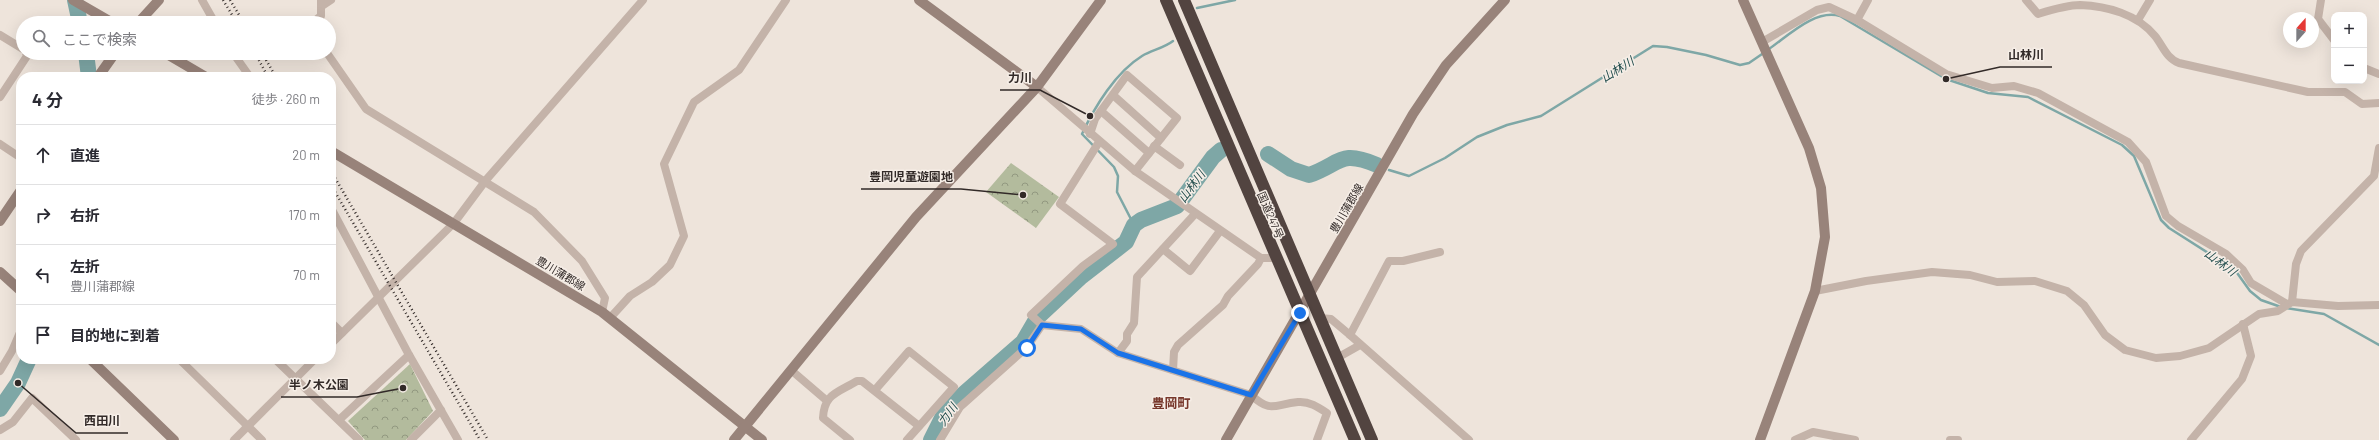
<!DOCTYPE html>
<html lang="ja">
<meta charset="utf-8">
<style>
body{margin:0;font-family:Barlow,"Noto Sans JP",sans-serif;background:#f7f7f7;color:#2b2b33}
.controls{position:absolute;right:12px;top:12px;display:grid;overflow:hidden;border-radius:8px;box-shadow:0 4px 16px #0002}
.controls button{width:36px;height:36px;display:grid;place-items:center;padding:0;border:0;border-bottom:1px solid #e1e1e2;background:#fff;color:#2b2b33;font:20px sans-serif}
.compass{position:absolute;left:2283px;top:12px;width:36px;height:36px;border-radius:50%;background:#fff;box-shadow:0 4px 16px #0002;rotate:21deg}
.stop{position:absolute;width:12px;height:12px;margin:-9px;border:3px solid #1a73e8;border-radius:50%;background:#fff}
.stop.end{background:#1a73e8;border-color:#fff;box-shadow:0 1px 4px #0008}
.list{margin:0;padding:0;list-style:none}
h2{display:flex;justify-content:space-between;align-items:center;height:52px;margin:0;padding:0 16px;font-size:17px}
h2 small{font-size:13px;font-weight:400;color:#7c7c81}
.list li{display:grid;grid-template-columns:26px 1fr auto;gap:12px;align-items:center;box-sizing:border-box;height:60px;padding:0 16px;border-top:1px solid #e1e1e2}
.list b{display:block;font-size:15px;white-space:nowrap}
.list p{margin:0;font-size:13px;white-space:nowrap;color:#7c7c81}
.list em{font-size:13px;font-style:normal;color:#7c7c81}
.icon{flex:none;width:22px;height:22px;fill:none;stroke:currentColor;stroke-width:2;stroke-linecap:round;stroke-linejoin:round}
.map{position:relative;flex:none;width:2379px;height:440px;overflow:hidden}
.search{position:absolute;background:#fff;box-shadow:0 4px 16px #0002;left:16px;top:16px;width:320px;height:44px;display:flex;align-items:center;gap:10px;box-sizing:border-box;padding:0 14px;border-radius:22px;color:#7c7c81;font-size:15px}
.panel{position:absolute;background:#fff;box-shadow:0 4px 16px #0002;left:16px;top:72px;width:320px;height:292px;border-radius:16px}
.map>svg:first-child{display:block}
.park{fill:url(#park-crowns)}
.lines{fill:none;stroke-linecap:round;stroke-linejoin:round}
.stream{stroke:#7ea7a6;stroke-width:2.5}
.river{stroke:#7ea7a6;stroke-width:16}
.street{stroke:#c4b3a9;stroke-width:8}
.secondary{stroke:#98837a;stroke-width:10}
.highway{stroke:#524440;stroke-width:12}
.rail{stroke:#322a28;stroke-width:2.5;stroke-dasharray:1 3;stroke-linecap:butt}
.route{stroke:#1a73e8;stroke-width:5}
.labels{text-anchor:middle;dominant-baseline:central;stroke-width:3;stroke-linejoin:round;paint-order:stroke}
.street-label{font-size:11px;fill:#322a28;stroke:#f6eee7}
.water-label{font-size:12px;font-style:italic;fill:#234e4e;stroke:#f6eee7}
.quarter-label{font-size:13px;font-weight:bold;fill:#77372b;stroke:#f6eee7}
.leader{fill:none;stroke:#322a28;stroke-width:1.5}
.callout-dot{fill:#322a28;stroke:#f6eee7;stroke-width:1.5}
.callout-label{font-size:12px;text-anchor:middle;font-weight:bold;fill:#322a28;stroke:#f6eee7;stroke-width:3;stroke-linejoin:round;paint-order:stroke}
</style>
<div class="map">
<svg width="2379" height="440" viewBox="0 0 2379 440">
<defs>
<pattern id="park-crowns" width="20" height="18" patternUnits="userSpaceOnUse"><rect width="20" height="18" fill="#b3bb9d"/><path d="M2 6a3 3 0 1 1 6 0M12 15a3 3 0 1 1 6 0" fill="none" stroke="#929880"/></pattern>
</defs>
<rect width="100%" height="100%" fill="#eee4db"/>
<g class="park">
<polygon points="1011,163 1059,197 1036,228 986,192"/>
<polygon points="410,364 433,411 406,440 365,440 348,421"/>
</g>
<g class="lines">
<g class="stream">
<polyline points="1197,8 1235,0"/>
<path d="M1769,49C1789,35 1815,9 1840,16L1946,79L1988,93L2028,97L2122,145L2134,156L2161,220L2169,228L2235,270L2250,291L2261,300L2281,307"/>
<polyline points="1389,170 1409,176 1445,158 1477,137 1507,125 1541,116 1653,46 1667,47 1706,55 1740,65 1749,63 1765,52"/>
<path d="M1134,225L1117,192L1118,176L1114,167L1082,134C1095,106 1116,72 1142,56C1152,50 1164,48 1173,41"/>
<polyline points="2286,308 2324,314 2379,345"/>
</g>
<g class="river">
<polyline points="75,0 80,23"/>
<polyline points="86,53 89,77"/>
<path d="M1268,154L1291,169L1309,175C1341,164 1339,149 1377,165"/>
<polyline points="0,409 18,383 29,359"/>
<polyline points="931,440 943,416 952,404 1023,342 1037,318 1081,277 1126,242 1134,225 1141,220 1177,206 1213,157 1221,150"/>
</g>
<g class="street">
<polyline points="202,0 215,23"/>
<path d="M2026,0L2038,14C2051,10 2067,5 2080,5C2107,6 2137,14 2155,36C2163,46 2166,58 2179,63L2308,92H2345L2362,104L2379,103"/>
<polyline points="2321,0 2318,19 2334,40"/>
<polyline points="322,6 331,0"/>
<polyline points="1857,20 1868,0"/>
<polyline points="2138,20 2150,0"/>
<polyline points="312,23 321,16 321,0"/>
<polyline points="0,35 23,49"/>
<polyline points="1762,42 1817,10 1829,7 1857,20 1946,74 1992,88 2014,86 2038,93 2128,142 2146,162 2166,216 2178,226 2226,254 2243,270 2251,283 2287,304"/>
<polyline points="233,53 250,77"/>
<polyline points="327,53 366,109 534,212 582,261 605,298 602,312"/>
<polyline points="2364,68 2379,74"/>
<polyline points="1037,87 1135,171 1261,258 1275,258"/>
<polyline points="1113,95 1161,138"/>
<polyline points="0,97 27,56 26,53"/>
<polyline points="1101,111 1149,153"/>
<polyline points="1090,134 1095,119 1127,75 1177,118 1135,171"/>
<polyline points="0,144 21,158"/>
<polyline points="1154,146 1180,165"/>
<polyline points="331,208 408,353 458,440"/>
<polyline points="1163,249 1190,271 1220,231"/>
<polyline points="1815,291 1866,281 1932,272 1970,275 1997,282 2035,281 2067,291 2084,305 2105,335 2125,350 2156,358 2180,356 2209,348 2259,314 2278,311 2292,302 2338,306 2379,305"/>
<polyline points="2292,302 2296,264 2301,251 2374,176 2379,148"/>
<polyline points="610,318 630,296 652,282 670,265 684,236 664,164 694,102 739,70 786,0"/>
<polyline points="1320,318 1331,319 1350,335 1469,440"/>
<polyline points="331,322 342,333"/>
<path d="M1042,325L1081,329L1118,353L1251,395C1272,414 1274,404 1298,402C1309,401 1318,407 1327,413L1317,440"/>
<polyline points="1350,335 1389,261 1403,261 1440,252"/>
<polyline points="331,344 454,223 486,180 643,0"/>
<polyline points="1118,353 1127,341 1127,334 1134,323 1137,277 1195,214"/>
<polyline points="1337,358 1360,345"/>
<polyline points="179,359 262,440"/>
<polyline points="275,359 359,440"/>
<polyline points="791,370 826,400"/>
<polyline points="1173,370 1174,352 1178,345 1223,305 1228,296 1258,264 1261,258"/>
<polyline points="0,371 12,351 21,330"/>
<polyline points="875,390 909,351 954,387 907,440"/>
<polyline points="339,420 409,355"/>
<polyline points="0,430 13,422 32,398 76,440"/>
<polyline points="234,440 315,359"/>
<polyline points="411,440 441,410"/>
<path d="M850,440L823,418C824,394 837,393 857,381H862L919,426"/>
<polyline points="940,440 960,407 1027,347 1042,325 1031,315 1083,266 1113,244 1060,204 1099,142"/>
<polyline points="1795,440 1813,432 1855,440"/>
<polyline points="1950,440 1958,440"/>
<polyline points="2191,440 2242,379 2251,356 2243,324"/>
</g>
<g class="secondary">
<polyline points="73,0 113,23"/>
<polyline points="919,0 1037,87"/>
<polyline points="1743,0 1809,148 1821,188 1825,237 1815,291 1760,440"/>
<polyline points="138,23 159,0"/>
<polyline points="165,53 206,77"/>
<polyline points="98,77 115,53"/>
<polyline points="331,151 602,312 762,440"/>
<polyline points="0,221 21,190"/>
<polyline points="0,272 21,291"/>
<polyline points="90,359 174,440"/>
<polyline points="734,440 916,217 1037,87 1101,0"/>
<polyline points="1226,440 1413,114 1446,65 1505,0"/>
</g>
<g class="highway">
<polyline points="1166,0 1355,440"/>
<polyline points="1184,0 1372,440"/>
</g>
<g class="rail">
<polyline points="223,0 237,23"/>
<polyline points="230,0 244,23"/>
<polyline points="255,53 268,77"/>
<polyline points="262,53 276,77"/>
<polyline points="331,171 488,440"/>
<polyline points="331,185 480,440"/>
</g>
</g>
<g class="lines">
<polyline class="route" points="1027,348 1042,325 1081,329 1118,353 1251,395 1300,313"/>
</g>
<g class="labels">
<g class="street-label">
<text transform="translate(1346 208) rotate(-60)">豊川蒲郡線</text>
<text transform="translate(1271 215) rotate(67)">国道247号</text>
<text transform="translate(561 273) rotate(31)">豊川蒲郡線</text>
</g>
<g class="water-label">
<text transform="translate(1617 69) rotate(-32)">山林川</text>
<text transform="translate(1191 186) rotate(-53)">山林川</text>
<text transform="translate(2221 262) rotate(37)">山林川</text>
<text transform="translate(947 414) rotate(-54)">力川</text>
</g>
<g class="quarter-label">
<text x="1171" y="403">豊岡町</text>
</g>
</g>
<path class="leader" d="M1946 79L2000 67H2052M1090 116L1040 90H1000M1023 195L961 189H861M403 388L357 397H281M18 383L76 433H128"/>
<g class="callout-dot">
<circle cx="1946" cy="79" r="4"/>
<circle cx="1090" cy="116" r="4"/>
<circle cx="1023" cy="195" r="4"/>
<circle cx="403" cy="388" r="4"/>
<circle cx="18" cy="383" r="4"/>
</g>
<g class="callout-label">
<text x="2026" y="59">山林川</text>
<text x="1020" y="82">力川</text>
<text x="911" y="181">豊岡児童遊園地</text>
<text x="319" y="389">半ノ木公園</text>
<text x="102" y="425">西田川</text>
</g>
</svg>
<div class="controls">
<button>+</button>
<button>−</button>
</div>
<svg class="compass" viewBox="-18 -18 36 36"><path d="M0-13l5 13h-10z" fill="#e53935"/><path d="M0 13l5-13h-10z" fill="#7c7c81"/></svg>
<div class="stop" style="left:1027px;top:348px"></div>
<div class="stop end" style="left:1300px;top:313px"></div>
<div class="search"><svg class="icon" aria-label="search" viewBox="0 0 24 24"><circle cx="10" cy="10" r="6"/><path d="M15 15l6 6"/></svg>ここで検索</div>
<section class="panel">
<h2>4 分<small>徒歩 · 260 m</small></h2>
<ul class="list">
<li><svg class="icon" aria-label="ahead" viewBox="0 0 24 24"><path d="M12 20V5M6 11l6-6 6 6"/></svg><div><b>直進</b></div><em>20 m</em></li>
<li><svg class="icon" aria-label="right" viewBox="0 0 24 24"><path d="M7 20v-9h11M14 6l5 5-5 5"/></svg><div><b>右折</b></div><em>170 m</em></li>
<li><svg class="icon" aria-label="left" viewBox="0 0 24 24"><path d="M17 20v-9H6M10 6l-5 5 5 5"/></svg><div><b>左折</b><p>豊川蒲郡線</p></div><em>70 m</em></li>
<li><svg class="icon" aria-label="arrive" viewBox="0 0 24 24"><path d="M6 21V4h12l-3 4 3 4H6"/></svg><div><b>目的地に到着</b></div></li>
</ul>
</section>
</div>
